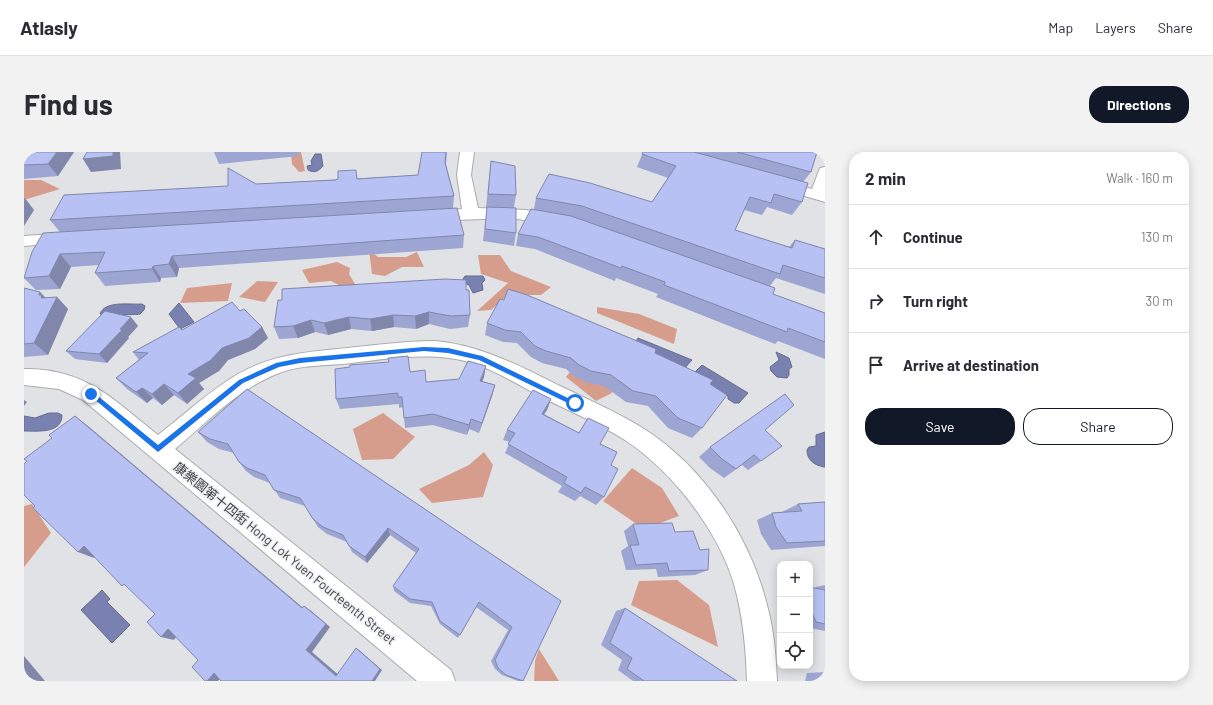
<!DOCTYPE html>
<meta charset="utf-8">
<style>
body{margin:0;font-family:Barlow,"Noto Sans TC",sans-serif;background:#f2f2f3;color:#2b2b33}
.controls{position:absolute;right:12px;bottom:12px;display:grid;overflow:hidden;border-radius:8px;box-shadow:0 2px 10px #0003}
.controls button{width:36px;height:36px;display:grid;place-items:center;padding:0;border:0;border-bottom:1px solid #e1e1e2;background:#fff;color:#2b2b33;font:20px sans-serif}
.stop{position:absolute;width:12px;height:12px;margin:-9px;border:3px solid #1a73e8;border-radius:50%;background:#fff}
.stop.end{background:#1a73e8;border-color:#fff;box-shadow:0 1px 4px #0008}
.list{margin:0;padding:0;list-style:none}
h2{display:flex;justify-content:space-between;align-items:center;height:52px;margin:0;padding:0 16px;font-size:17px}
h2 small{font-size:13px;font-weight:400;color:#7c7c81}
.list li{display:grid;grid-template-columns:26px 1fr auto;gap:12px;align-items:center;box-sizing:border-box;height:64px;padding:0 16px;border-top:1px solid #e1e1e2}
.list b{display:block;font-size:15px;white-space:nowrap}
.list em{font-size:13px;font-style:normal;color:#7c7c81}
.actions{display:flex;gap:8px;padding:12px 16px}
.actions a{flex:1;padding:9px 0;border:1px solid #111827;border-radius:16px;text-align:center;font-size:14px;color:#111827}
.actions .main{background:#111827;color:#fff}
.icon{flex:none;width:22px;height:22px;fill:none;stroke:currentColor;stroke-width:2;stroke-linecap:round;stroke-linejoin:round}
.map{position:relative;flex:none;width:801px;height:529px;overflow:hidden;border-radius:16px}
header{display:flex;align-items:center;gap:24px;box-sizing:border-box;height:56px;padding:0 20px;background:#fff;border-bottom:1px solid #e1e1e2}
header strong{font-size:19px}
nav{display:flex;gap:22px;margin-inline-start:auto;font-size:14px}
.intro{display:flex;align-items:center;justify-content:space-between;box-sizing:border-box;height:96px;padding:0 24px}
h1{margin:0;font-size:28px}
.button{padding:10px 18px;border-radius:16px;background:#111827;color:#fff;font-size:14px;font-weight:700}
main{display:flex;gap:24px;padding:0 24px}
aside{flex:1;background:#fff;border-radius:16px;box-shadow:0 2px 10px #0003}
.map>svg:first-child{display:block}
.forest{fill:#d79d8c}
.water{fill:#7881b0;stroke:#666c8e}
.lines{fill:none;stroke-linecap:round;stroke-linejoin:round}
.minor-casing{stroke:#aaabae;stroke-width:2}
.minor{fill:#fff;fill-rule:evenodd}
.wall{fill:#9da6d2}
.shaded-wall{fill:#8087ab}
.building{fill:#b7c1f4;stroke:#8087ab}
.route{fill:#1a73e8}
.labels{text-anchor:middle;dominant-baseline:central;stroke-width:3;stroke-linejoin:round;paint-order:stroke}
.street-label{font-size:13px;fill:#3c3c3e;stroke:#eeeff2}
</style>
<header>
<strong>Atlasly</strong>
<nav><a>Map</a><a>Layers</a><a>Share</a></nav>
</header>
<div class="intro"><h1>Find us</h1><a class="button">Directions</a></div>
<main>
<div class="map">
<svg width="801" height="529" viewBox="0 0 801 529">
<rect width="100%" height="100%" fill="#e1e2e5"/>
<g class="forest">
<polygon points="269,0 277,0 281,19 275,20 268,12 267,2"/>
<polygon points="0,28 17,28 36,37 0,48"/>
<polygon points="345,98 354,105 382,105 393,100 400,115 378,115 361,124 348,122"/>
<polygon points="454,103 476,103 487,119 527,135 517,143 484,143 467,158 453,159 484,131 457,122"/>
<polygon points="313,110 326,116 325,122 331,132 324,138 307,129 285,131 278,118"/>
<polygon points="233,129 254,130 241,150 215,145"/>
<polygon points="208,131 204,149 156,151 163,136"/>
<polygon points="573,155 615,162 653,177 650,192 573,161"/>
<polygon points="551,213 586,224 588,241 572,249 542,225"/>
<polygon points="359,261 391,285 369,307 338,308 329,277"/>
<polygon points="460,300 469,313 459,345 408,351 395,337 445,313"/>
<polygon points="608,316 638,336 655,364 620,377 579,349"/>
<polygon points="8,352 27,381 0,415 0,354"/>
<polygon points="653,428 685,453 694,495 607,453 615,429"/>
<polygon points="515,497 535,529 510,529 511,509"/>
</g>
<g class="water">
<path d="M291,2H297L299,14C294,20 290,21 284,18L283,14L288,13L287,9Z"/>
<polygon points="441,124 459,124 461,128 458,131 459,138 449,141 445,133 440,131 439,127"/>
<polygon points="155,151 170,170 156,177 145,162"/>
<path d="M118,152L121,154L120,158L116,162C111,163 79,163 76,162C81,148 106,153 118,152Z"/>
<polygon points="614,186 668,208 659,218 607,198"/>
<polygon points="752,200 765,206 768,215 765,217 765,223 763,226 753,225 747,219 746,215 755,208"/>
<polygon points="678,213 724,241 715,251 710,251 704,247 704,244 669,222"/>
<path d="M25,261H34L38,263C38,282 13,279 0,279V264L11,266Z"/>
<path d="M801,280V315H800C790,313 783,308 783,298L785,295L792,294V283Z"/>
<polygon points="78,438 86,447 83,450 106,473 88,491 57,458"/>
</g>
<g class="lines">
<defs>
<g id="minor">
<polygon points="436,0 450,0 447,23 454,56 502,58 540,65 542,68 540,71 534,73 486,66 405,69 399,67 397,64 399,61 438,57 433,23"/>
<polygon points="801,15 801,50 747,34 745,31 747,28 752,27 788,37 796,16"/>
<polygon points="45,81 51,82 53,86 51,90 0,94 0,84"/>
<path d="M411,189C457,193 495,214 536,234C563,247 591,259 617,275C680,314 727,385 744,457C750,480 752,505 753,529H723C722,496 719,464 710,432C694,378 648,319 601,288C576,272 548,260 521,247C490,231 460,210 425,206C392,202 360,207 328,211C305,214 280,212 258,220C216,235 184,269 151,297L427,518L431,529H393L59,248L35,237L0,233V217C61,216 90,248 134,283C160,263 185,239 214,222C249,202 284,200 323,196C352,193 381,189 411,189Z"/>
</g>
</defs>
<use href="#minor" class="minor-casing"/>
<use href="#minor" class="minor"/>
</g>
<g class="wall">
<polygon points="0,0 50,0 34,24 0,27"/>
<polygon points="190,0 274,0 275,4 195,12"/>
<polygon points="423,0 422,12 430,44 429,56 440,83 439,96 155,116 153,125 137,126 136,130 81,134 71,121 75,113 47,115 36,137 12,138 0,126 36,80 26,68 232,32 394,23"/>
<polygon points="619,0 793,0 787,20 779,30 778,50 768,63 743,55 738,63 720,58 711,78 765,95 771,88 801,97 801,142 752,126 746,134 749,142 801,161 801,207 754,189 751,192 632,145 634,142 592,126 591,129 511,97 492,94 494,82 510,57 512,46 628,50 644,26 613,15"/>
<polygon points="467,9 492,43 490,55 492,81 490,94 459,89 463,55 464,55 462,55"/>
<polygon points="0,136 16,140 22,146 33,145 44,157 24,203 0,205"/>
<polygon points="442,138 446,163 444,175 426,177 405,172 392,177 370,175 348,179 327,177 304,183 291,180 274,186 255,187 250,175"/>
<polygon points="216,159 238,175 244,186 231,197 204,208 195,219 175,231 180,237 163,252 150,243 138,253 129,246 123,251 103,237 92,226 115,208 109,200 158,178"/>
<polygon points="463,171 631,201 686,232 678,276 668,286 644,276 624,254 602,250 580,234 561,230 550,224 542,217 518,211 507,205 493,191 479,190 461,183"/>
<polygon points="114,174 104,185 105,186 83,211 51,207 42,199"/>
<polygon points="386,220 402,230 460,225 458,229 471,233 468,244 455,281 445,277 443,283 409,273 381,276 379,255 375,256 375,252 316,257 312,247"/>
<polygon points="223,237 537,449 499,529 494,529 478,523 471,517 467,509 484,478 452,455 434,486 416,472 407,454 386,451 370,439 369,434 392,401 366,383 343,411 328,400 323,390 303,382 294,375 281,354 256,346 246,331 230,325 222,319 215,310 210,301 195,297 183,290 174,280"/>
<polygon points="527,247 523,258 520,262 555,281 564,266 587,313 580,345 572,353 556,344 551,349 534,340 538,334 481,301 486,290 479,288 483,278"/>
<polygon points="741,278 737,309 724,318 718,313 700,326 686,316 675,305 686,295"/>
<polygon points="801,350 801,394 747,398 737,382 733,368 748,361 759,360 758,360 774,352"/>
<polygon points="609,372 651,380 684,418 671,423 634,425 632,417 602,418 597,399 604,394 600,379"/>
<polygon points="801,433 801,479 786,476 786,435 792,436 792,435"/>
<polygon points="601,456 713,529 609,529 594,518 598,508 577,493 592,459"/>
<polygon points="801,520 801,529 781,529 783,521"/>
</g>
<g class="shaded-wall">
<polygon points="33,0 50,0 34,24 24,12"/>
<polygon points="89,0 96,0 97,17 67,20 59,7"/>
<polygon points="1,46 10,58 0,74 0,47"/>
<polygon points="36,102 47,115 36,137 25,124"/>
<polygon points="148,104 155,116 153,125 145,112"/>
<polygon points="129,114 137,126 136,130 128,117"/>
<polygon points="16,140 28,153 33,145 44,157 24,203 10,191 15,143"/>
<polygon points="405,160 405,172 392,177 391,164"/>
<polygon points="369,163 370,175 348,179 346,167"/>
<polygon points="107,165 114,174 104,185 105,186 83,211 75,202 96,177"/>
<polygon points="325,165 327,177 304,183 300,171"/>
<polygon points="287,168 291,180 274,186 269,174"/>
<polygon points="238,175 244,186 231,197 204,208 195,219 175,231 180,237 163,252 154,241 164,222 198,196"/>
<polygon points="462,214 460,225 454,240 456,229"/>
<polygon points="140,232 150,243 138,253 128,242"/>
<polygon points="471,233 468,244 455,281 458,271"/>
<polygon points="118,236 129,246 123,251 112,240"/>
<polygon points="527,247 523,258 513,272 518,262"/>
<polygon points="0,248 3,250 0,254"/>
<polygon points="51,264 64,274 284,460 278,456"/>
<polygon points="447,267 445,277 443,283 445,273"/>
<polygon points="364,376 366,383 343,411 341,405"/>
<polygon points="60,394 75,401 70,406 54,400"/>
<polygon points="280,454 286,458 306,475 288,500 317,525 312,524 282,498"/>
<polygon points="144,477 156,480 150,488 137,485"/>
<polygon points="332,496 335,498 358,518 351,529 348,529"/>
<polygon points="0,504 21,529 6,529 0,522"/>
<polygon points="190,521 200,522 194,529 183,529"/>
</g>
<g class="building">
<polygon points="0,0 33,0 24,12 0,13"/>
<polygon points="63,0 89,0 89,4 59,7"/>
<polygon points="398,0 422,0 421,11 430,44 26,68 40,43 204,34 204,16 232,32 311,28 314,27 314,19 332,18 333,27 394,23"/>
<polygon points="619,0 670,0 784,31 778,50 750,42 747,51 726,45 711,78 768,96 771,88 801,97 801,126 759,113 756,122 558,54 512,46 525,22 566,31 628,50 652,14 618,2"/>
<polygon points="713,0 793,0 787,20"/>
<polygon points="467,9 491,14 492,43 464,42"/>
<polygon points="463,55 492,56 492,81 461,77"/>
<polygon points="433,56 440,83 148,104 145,112 129,114 128,117 71,121 81,100 36,102 25,124 0,126 8,100 19,81"/>
<polygon points="507,57 547,64 751,136 749,142 801,161 801,190 764,176 763,180 640,133 641,130 598,114 597,116 514,85 494,82"/>
<polygon points="421,127 442,128 442,138 445,138 446,163 427,164 405,160 391,164 369,163 346,167 325,165 300,171 287,168 269,174 250,175 254,148 258,148 258,137"/>
<polygon points="0,136 16,140 15,143 18,143 17,146 33,145 10,191 0,192"/>
<polygon points="484,137 503,143 632,197 631,201 689,228 686,232 703,243 678,276 654,266 632,244 609,239 587,223 567,219 555,213 547,206 522,199 511,194 497,180 481,178 463,171 476,147 480,148"/>
<polygon points="208,150 216,159 220,157 238,175 225,186 198,196 187,208 164,222 172,226 154,241 140,232 128,242 118,236 112,240 92,226 124,201 109,200 155,175 158,178"/>
<polygon points="81,159 107,165 96,177 98,178 75,202 42,199"/>
<polygon points="384,204 386,220 401,218 402,230 435,227 444,209 462,214 456,229 471,233 458,271 447,267 445,273 409,262 380,266 378,245 374,245 374,241 312,247 311,217 326,215 326,213 365,210 364,206"/>
<polygon points="223,237 537,449 499,529 482,523 474,516 471,508 488,475 455,450 436,483 416,469 408,450 386,447 369,434 395,397 364,376 341,405 325,394 319,383 299,375 289,367 276,346 250,338 241,323 223,316 215,310 204,292 186,287 174,280"/>
<polygon points="509,238 527,247 518,262 555,281 564,266 585,276 576,292 593,300 587,313 594,317 580,345 561,335 557,341 540,331 543,325 484,292 491,281 483,278"/>
<polygon points="761,242 770,253 741,278 758,294 737,309 730,303 712,317 698,307 686,295"/>
<polygon points="51,264 278,456 280,454 302,472 282,498 312,524 332,496 356,517 348,529 197,529 190,521 183,529 181,529 168,515 174,508 144,477 137,485 123,470 131,462 100,432 98,434 60,394 54,400 9,356 11,354 0,343 0,312 3,309 0,307 28,286 25,283"/>
<polygon points="801,350 801,389 763,391 752,375 748,361 778,359 774,352"/>
<polygon points="648,371 651,380 669,379 676,398 685,397 684,418 645,419 643,411 612,413 606,393 615,393 609,372"/>
<polygon points="786,435 801,438 801,472 792,470 786,456"/>
<polygon points="601,456 713,529 620,529 603,517 608,506 586,491"/>
<polygon points="0,522 6,529 0,529"/>
</g>
<polygon class="route" points="400,195 424,196 458,204 554,251 551,254 548,253 455,208 424,201 400,199 276,211 255,215 219,231 134,300 64,242 67,239 69,240 134,293 215,228 252,211 276,206"/>
<g class="labels">
<g class="street-label">
<text transform="translate(261 401) rotate(39)">康樂園第十四街 Hong Lok Yuen Fourteenth Street</text>
</g>
</g>
</svg>
<div class="controls">
<button>+</button>
<button>−</button>
<button><svg class="icon" aria-label="locate" viewBox="0 0 24 24"><circle cx="12" cy="12" r="6"/><path d="M12 2v4M12 18v4M2 12h4M18 12h4"/></svg></button>
</div>
<div class="stop" style="left:551px;top:251px"></div>
<div class="stop end" style="left:67px;top:242px"></div>
</div>
<aside>
<h2>2 min<small>Walk · 160 m</small></h2>
<ul class="list">
<li><svg class="icon" aria-label="ahead" viewBox="0 0 24 24"><path d="M12 20V5M6 11l6-6 6 6"/></svg><div><b>Continue</b></div><em>130 m</em></li>
<li><svg class="icon" aria-label="right" viewBox="0 0 24 24"><path d="M7 20v-9h11M14 6l5 5-5 5"/></svg><div><b>Turn right</b></div><em>30 m</em></li>
<li><svg class="icon" aria-label="arrive" viewBox="0 0 24 24"><path d="M6 21V4h12l-3 4 3 4H6"/></svg><div><b>Arrive at destination</b></div></li>
</ul>
<div class="actions"><a class="main">Save</a><a>Share</a></div>
</aside>
</main>
